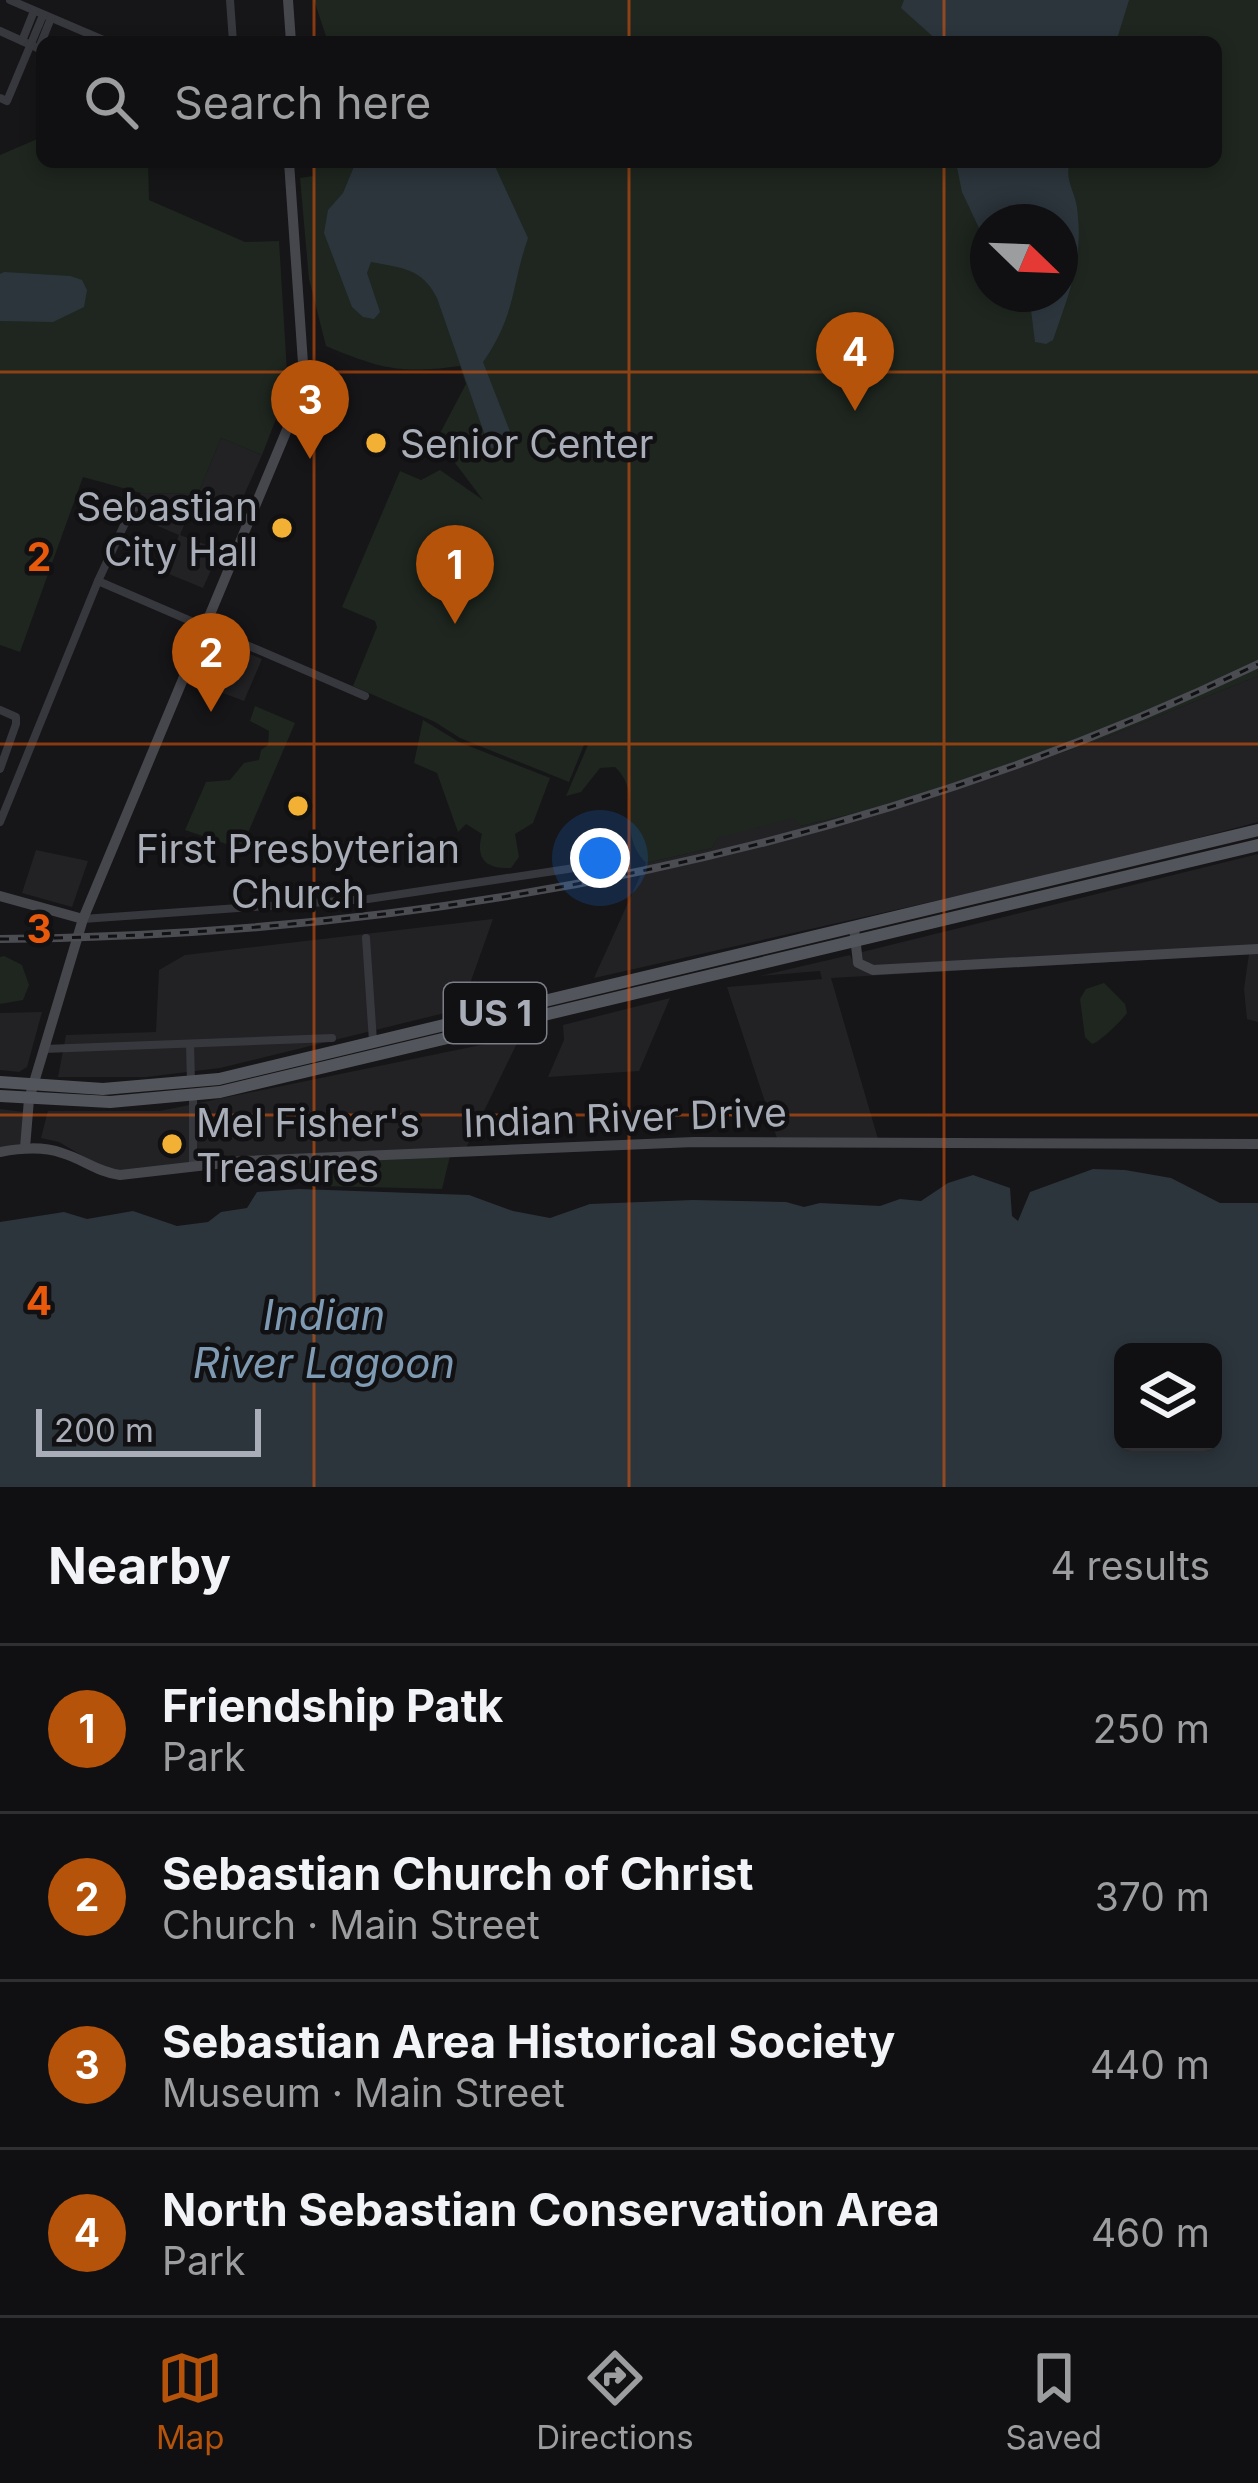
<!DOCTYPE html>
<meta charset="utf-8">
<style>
body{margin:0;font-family:Inter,sans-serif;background:#19191b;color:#f1f3f6}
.controls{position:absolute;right:36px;bottom:36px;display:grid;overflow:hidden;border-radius:18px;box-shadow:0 6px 18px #0003}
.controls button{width:108px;height:108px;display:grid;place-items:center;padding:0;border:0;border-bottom:3px solid #303032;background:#101012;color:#f1f3f6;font:60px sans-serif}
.compass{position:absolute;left:970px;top:204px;width:108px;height:108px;border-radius:50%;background:#101012;box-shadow:0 6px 18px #0003;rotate:113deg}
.scale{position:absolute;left:36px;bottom:30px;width:225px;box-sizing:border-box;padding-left:12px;border:6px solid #a8adb8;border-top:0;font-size:33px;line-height:42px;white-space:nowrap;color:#a8adb8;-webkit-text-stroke:9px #111113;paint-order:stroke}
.you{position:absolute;left:600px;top:858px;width:42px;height:42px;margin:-30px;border:9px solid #fff;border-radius:50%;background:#1a73e8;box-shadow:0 0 0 18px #1a73e833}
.badge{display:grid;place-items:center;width:78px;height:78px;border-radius:50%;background:#b45309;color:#fff;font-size:39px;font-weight:700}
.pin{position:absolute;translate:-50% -99px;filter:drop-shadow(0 3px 6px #0008)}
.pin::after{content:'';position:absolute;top:63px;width:42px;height:36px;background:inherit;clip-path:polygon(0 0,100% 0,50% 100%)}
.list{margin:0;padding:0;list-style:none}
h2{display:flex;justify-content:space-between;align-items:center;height:156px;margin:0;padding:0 48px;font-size:51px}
h2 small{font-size:39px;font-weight:400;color:#9c9d9f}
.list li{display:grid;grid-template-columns:78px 1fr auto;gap:36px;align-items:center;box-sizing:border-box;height:168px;padding:0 48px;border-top:3px solid #303032}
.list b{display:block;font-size:45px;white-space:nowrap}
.list p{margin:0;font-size:39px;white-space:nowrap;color:#9c9d9f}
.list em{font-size:39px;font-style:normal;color:#9c9d9f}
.icon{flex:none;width:66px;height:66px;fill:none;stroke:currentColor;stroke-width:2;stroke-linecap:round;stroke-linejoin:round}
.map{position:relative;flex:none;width:1258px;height:1487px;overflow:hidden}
.search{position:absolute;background:#101012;box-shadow:0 6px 18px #0003;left:36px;right:36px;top:36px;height:132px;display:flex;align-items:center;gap:30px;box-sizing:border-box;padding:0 42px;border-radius:18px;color:#9c9d9f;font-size:45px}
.sheet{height:828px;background:#101012}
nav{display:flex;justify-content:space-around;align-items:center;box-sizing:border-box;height:168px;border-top:3px solid #303032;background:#101012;font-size:33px;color:#9c9d9f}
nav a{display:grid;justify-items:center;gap:6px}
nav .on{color:#b45309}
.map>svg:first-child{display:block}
.built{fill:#222225}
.green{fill:#1e261f;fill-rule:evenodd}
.water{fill:#2c353c;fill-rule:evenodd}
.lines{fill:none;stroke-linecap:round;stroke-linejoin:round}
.street{stroke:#37383d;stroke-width:8}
.secondary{stroke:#45474d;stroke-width:10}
.primary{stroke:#53555c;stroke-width:12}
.rail-casing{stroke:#4a4c52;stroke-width:8}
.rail{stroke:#111113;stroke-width:3;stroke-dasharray:9;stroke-linecap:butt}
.grid{fill:none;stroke:#e8590c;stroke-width:3;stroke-opacity:0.55}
.poi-dot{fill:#f2b134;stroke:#111113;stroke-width:4.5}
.labels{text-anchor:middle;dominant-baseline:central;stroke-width:9;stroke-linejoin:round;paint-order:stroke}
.shield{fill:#111113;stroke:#7b7e86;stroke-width:3}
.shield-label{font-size:36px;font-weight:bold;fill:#a8adb8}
.poi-label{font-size:39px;fill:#a8adb8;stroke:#111113;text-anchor:start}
.street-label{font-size:39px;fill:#a8adb8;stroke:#111113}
.water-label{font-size:42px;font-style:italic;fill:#7f9bb3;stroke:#111113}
.grid-label{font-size:39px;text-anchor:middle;font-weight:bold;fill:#e8590c;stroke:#111113;stroke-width:9;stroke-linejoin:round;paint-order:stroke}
</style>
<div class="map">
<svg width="1258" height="1487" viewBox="0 0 1258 1487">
<rect width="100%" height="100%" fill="#161618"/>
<g class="built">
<polygon points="221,438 262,455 232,522 191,508 180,535 220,550 203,588 164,572 179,535 132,515 141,493 198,494"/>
<polygon points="215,640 262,659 244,701 196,683"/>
<polygon points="1258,676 1258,822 1095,865 594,978 646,863 712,848 719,836 789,813 801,826 947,791 1094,742"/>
<polygon points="36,850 88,861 72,907 22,893"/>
<polygon points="1258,854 1258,946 873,966 865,965 858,953"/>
<polygon points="493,919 461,1009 220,1068 146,1077 58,1077 66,1035 156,1032 159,970 185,955"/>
<polygon points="1258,953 1258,1022 1247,1019 1244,989 1249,954 831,978 878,1139 777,1138 727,987 822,979 820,971 760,976 850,955 856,968 874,974"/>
<polygon points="670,998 639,1071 548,1077 564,1040 563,1025"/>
<polygon points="42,1012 27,1067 19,1072 0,1070 0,1013"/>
<polygon points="520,1037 466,1148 242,1157 119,1171 96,1164 59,1142 41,1138 48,1111 160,1111"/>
<polygon points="0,1109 24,1112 21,1144 0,1148"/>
</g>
<g class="green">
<path d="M314,0H1258V676L1094,742L947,791L801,826L793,818L718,838L712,848L646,863C614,830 646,797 615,767L600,768L581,792L566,796L588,745H584L569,782L460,738L435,722L353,686L377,627L375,621L342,607L400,471L421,480L440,470L483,500L437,439L466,384L460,366C400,374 381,369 326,346L309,279L300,178L313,176L312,162H1216V42H328ZM988,222H1060V294H988Z"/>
<polygon points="42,137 42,162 148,162 149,200 245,242 279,241 288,388 262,455 221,438 198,494 141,493 83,477 20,652 0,645 0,155"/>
<polygon points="255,706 295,723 241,849 185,830 206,782 230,780 244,763 259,760 261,750 268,745 269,731 250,721"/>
<path d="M423,720L459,742L550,778L533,823L515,834L519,857L511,868C486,869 475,859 482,834L466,824L458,832L437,773L414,763Z"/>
<polygon points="4,956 22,965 29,985 23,1000 0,1004 0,957"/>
<path d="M1104,983L1125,1004L1127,1013C1122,1020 1100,1042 1092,1044L1085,1037L1080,999L1086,989Z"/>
<polygon points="450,1156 442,1189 322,1186 301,1175 290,1175 301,1163"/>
</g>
<g class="water">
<polygon points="904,0 1129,0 1116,42 939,42 901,8"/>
<path d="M356,162H493L528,238C511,287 516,315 483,362L511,434L507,453L489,447L437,298C422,268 402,268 371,262L367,273L380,312L374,319L363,317L352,307L324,233L328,210L343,193Z"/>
<path d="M956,162H1070C1064,180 1075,191 1077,208C1084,260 1069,293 1053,340L1046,344L1035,342L1029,294H1060V222H988V247L962,192Z"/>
<polygon points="4,272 70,276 82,280 87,290 84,307 53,322 0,321 0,274"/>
<path d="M1093,1169L1125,1170L1171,1178L1220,1203H1258V1487H0V1222L64,1212L87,1219L133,1211L177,1226L208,1222L221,1212L247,1208L257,1192L299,1189L469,1195L513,1211L550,1218L590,1204L693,1200L786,1202L804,1207L820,1203L880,1206L900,1199L921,1201L948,1183L973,1175L1010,1188L1012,1216L1018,1221L1030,1192ZM1123,1352H1213V1442H1123Z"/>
</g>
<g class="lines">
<g class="street">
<polyline points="10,0 108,42"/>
<polyline points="230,0 233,42"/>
<polyline points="0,31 42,50"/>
<polyline points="22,41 34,11"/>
<polyline points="39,48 51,18"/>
<polyline points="0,98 7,101 43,15"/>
<polyline points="98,581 365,696"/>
<polyline points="0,710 16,717 16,724 0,769"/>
<polyline points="0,822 98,581 132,508 147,505 179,513 201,504 248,524"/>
<polyline points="83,919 368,899 581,867"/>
<polyline points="366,938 373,1041"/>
<polyline points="190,1044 191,1083"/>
<polyline points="44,1049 332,1038"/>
<polyline points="193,1097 193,1165"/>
</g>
<g class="secondary">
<polyline points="288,0 291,42"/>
<polyline points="0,896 83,919"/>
<polyline points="854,928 858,963 873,970 1258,949"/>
<polyline points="25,1148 29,1099 83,919 296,408 303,363 289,162"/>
<path d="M0,1152C21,1148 42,1146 62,1153C83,1159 97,1172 120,1175L242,1161L694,1142L1258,1144"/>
</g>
<g class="primary">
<polyline points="0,1082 103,1089 219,1079 1258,830"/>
<polyline points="0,1096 110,1102 220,1092 1258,845"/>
</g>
<defs>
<path id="rail" d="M0,939C432,935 866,852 1258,664"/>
</defs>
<use href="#rail" class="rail-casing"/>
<use href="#rail" class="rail"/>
</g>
<path class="grid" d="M314,0V42M629,0V42M944,0V42M314,162V1487M629,162V1487M944,162V1487M0,372H1258M0,744H1258M0,1115H1258"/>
<g class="poi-dot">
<circle cx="376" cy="443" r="12"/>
<circle cx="282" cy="528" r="12"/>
<circle cx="298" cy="806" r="12"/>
<circle cx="172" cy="1144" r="12"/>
</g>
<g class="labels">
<rect class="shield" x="444" y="983" width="102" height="60" rx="9"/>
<g class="shield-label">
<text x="495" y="1013">US 1</text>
</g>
<g class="poi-label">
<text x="400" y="443">Senior Center</text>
<text x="258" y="506" text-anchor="end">Sebastian<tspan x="258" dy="45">City Hall</tspan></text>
<text x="298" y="848" text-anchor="middle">First Presbyterian<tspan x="298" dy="45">Church</tspan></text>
<text x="196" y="1122">Mel Fisher's<tspan x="196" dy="45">Treasures</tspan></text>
</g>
<g class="street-label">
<text transform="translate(625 1117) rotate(-2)">Indian River Drive</text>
</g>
<g class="water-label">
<text x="324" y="1314">Indian<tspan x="324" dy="48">River Lagoon</tspan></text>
</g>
</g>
<g class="grid-label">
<text x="39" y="571">2</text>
<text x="39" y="943">3</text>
<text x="39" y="1315">4</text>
</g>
</svg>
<div class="controls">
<button><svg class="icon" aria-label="layers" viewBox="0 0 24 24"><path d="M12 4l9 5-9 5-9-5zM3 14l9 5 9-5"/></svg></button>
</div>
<svg class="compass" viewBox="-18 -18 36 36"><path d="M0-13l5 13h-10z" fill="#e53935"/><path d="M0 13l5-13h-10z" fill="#9c9d9f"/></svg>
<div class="scale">200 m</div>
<div class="you"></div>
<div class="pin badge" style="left:455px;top:624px">1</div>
<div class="pin badge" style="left:211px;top:712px">2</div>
<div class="pin badge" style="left:310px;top:459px">3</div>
<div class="pin badge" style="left:855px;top:411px">4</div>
<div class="search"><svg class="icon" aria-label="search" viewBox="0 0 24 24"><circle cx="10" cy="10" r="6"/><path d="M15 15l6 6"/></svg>Search here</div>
</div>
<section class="sheet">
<h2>Nearby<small>4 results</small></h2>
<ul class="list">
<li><span class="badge">1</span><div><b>Friendship Patk</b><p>Park</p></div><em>250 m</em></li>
<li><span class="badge">2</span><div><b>Sebastian Church of Christ</b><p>Church · Main Street</p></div><em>370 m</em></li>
<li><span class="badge">3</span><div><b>Sebastian Area Historical Society</b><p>Museum · Main Street</p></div><em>440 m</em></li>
<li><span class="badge">4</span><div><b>North Sebastian Conservation Area</b><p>Park</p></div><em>460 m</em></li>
</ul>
</section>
<nav>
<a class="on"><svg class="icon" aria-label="map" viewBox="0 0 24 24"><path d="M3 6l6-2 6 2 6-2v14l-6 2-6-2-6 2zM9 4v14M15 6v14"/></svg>Map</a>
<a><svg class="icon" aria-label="directions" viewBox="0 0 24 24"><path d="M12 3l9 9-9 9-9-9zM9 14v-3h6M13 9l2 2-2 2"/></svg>Directions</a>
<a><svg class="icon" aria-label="saved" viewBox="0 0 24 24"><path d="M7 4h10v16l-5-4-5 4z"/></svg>Saved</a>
</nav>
